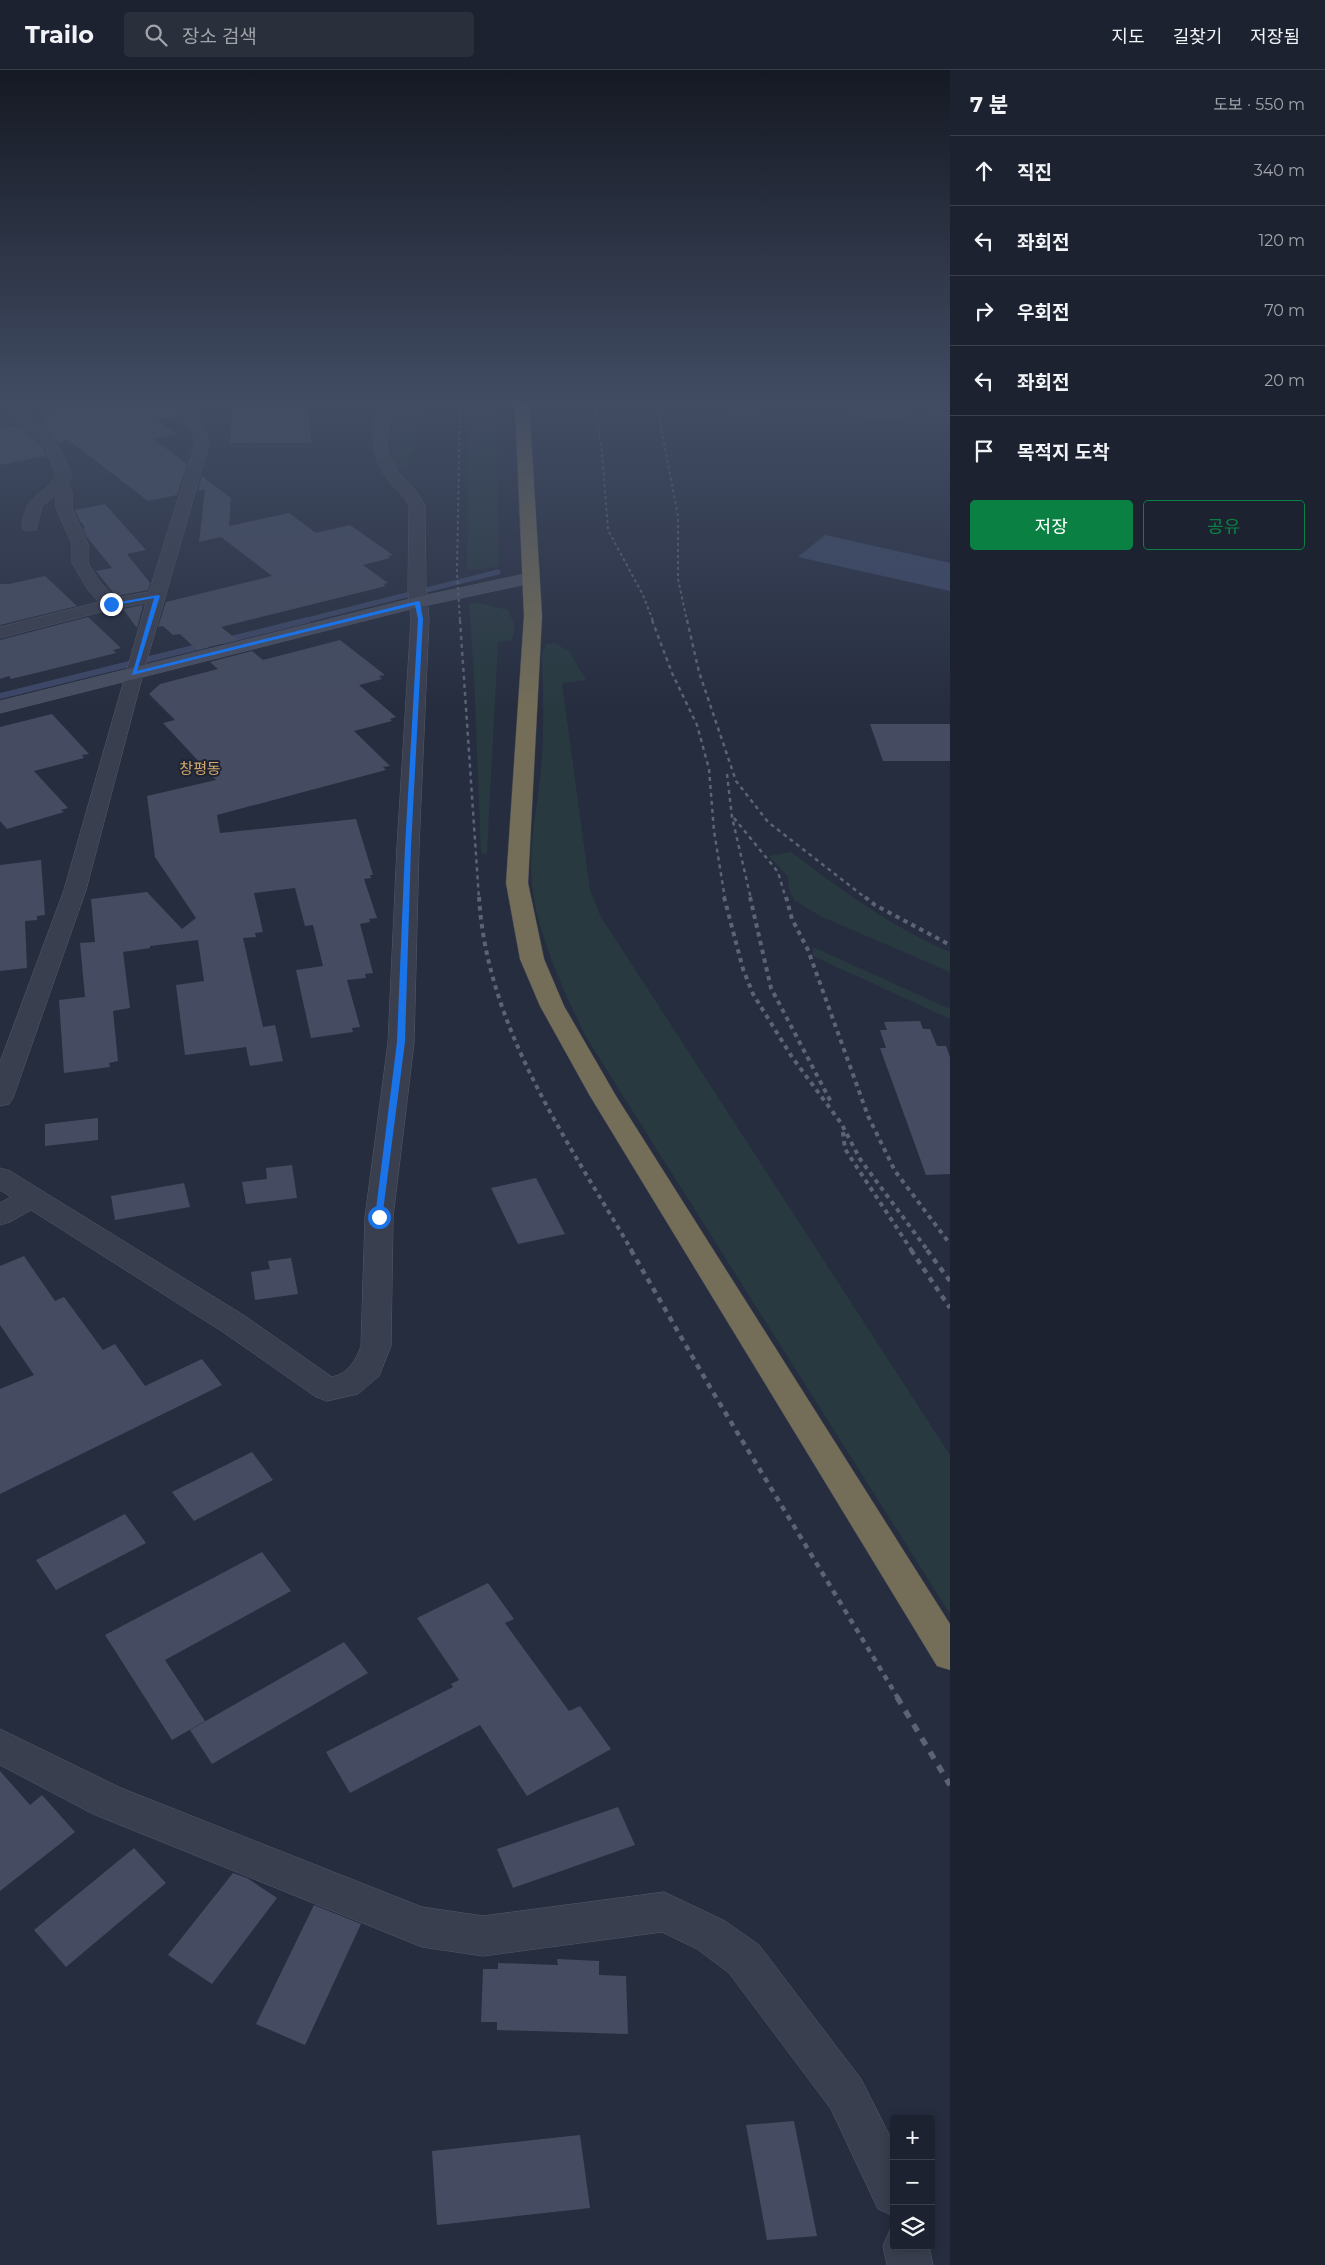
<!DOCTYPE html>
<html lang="ko">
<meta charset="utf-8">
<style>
body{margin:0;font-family:Montserrat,"Noto Sans KR",sans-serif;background:#292f3b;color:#f1f3f6}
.controls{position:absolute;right:15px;bottom:15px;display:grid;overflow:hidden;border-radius:5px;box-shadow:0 2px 12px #0003}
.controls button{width:45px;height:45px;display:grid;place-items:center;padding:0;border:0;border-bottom:1px solid #3a3f4b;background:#1c222f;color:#f1f3f6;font:25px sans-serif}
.stop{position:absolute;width:15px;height:15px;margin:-11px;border:4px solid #1a73e8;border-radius:50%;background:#fff}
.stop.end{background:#1a73e8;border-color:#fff;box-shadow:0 1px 5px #0008}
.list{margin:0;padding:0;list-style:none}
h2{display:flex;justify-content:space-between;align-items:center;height:65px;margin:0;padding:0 20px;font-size:21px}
h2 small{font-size:16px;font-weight:400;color:#a0a4aa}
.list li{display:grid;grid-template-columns:32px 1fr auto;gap:15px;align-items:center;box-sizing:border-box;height:70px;padding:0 20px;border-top:1px solid #3a3f4b}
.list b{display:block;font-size:19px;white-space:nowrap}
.list em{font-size:16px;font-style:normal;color:#a0a4aa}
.actions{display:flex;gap:10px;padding:15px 20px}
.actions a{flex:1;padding:11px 0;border:1px solid #0b8043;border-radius:5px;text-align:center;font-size:18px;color:#0b8043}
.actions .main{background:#0b8043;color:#fff}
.icon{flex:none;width:28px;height:28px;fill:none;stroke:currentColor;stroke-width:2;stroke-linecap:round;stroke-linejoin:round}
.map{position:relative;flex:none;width:950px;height:2195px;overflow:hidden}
header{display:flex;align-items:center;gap:30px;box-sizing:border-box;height:70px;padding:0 25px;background:#1c222f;border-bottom:1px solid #3a3f4b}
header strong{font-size:24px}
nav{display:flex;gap:28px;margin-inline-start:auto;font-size:18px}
.search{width:350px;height:45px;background:#292f3b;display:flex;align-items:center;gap:12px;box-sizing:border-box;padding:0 18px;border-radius:5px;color:#a0a4aa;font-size:19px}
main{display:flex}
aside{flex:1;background:#1c222f}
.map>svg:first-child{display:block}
.green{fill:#283940}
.water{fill:#3c4767}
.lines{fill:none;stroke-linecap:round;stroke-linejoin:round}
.stream-far1{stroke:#3c4767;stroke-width:5}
.stream{stroke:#3c4767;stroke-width:6}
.building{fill:#454c61}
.street-casing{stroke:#555a69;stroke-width:1}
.secondary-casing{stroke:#555a69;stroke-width:1}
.highway-casing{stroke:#424756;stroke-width:1}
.street{fill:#3a3f4f;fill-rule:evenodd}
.secondary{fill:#484e62;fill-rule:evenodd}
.highway{fill:#746e58;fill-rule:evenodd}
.rail-far4{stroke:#5c6376;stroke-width:2;stroke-dasharray:3 3;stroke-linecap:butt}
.rail-far3{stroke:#5c6376;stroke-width:2.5;stroke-dasharray:4 4;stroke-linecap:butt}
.rail-far2{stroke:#5c6376;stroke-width:4;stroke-dasharray:4.5 4.5;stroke-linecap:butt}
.rail-far1{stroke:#5c6376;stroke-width:4.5;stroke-dasharray:5.5 5.5;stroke-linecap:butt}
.rail{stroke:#5c6376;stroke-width:5.5;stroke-dasharray:8 8;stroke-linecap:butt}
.route{fill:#1a73e8}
.labels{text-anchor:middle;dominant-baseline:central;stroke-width:4;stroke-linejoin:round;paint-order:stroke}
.far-quarter-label{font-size:15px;fill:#d1a86a;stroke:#1f2434}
</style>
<header>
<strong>Trailo</strong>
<div class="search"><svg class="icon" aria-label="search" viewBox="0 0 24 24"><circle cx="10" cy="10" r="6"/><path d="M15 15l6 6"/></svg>장소 검색</div>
<nav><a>지도</a><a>길찾기</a><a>저장됨</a></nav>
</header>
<main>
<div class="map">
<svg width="950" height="2195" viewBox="0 0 950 2195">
<rect width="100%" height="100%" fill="#262d3f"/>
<g class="green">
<path d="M395,331H420L418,372L409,387L407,400L395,401C389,380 390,353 395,331Z"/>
<polygon points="469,331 496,331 499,497 467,500"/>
<polygon points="730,331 758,331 742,332 742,337 757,338 757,344 729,343"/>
<polygon points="851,331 913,331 914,352 851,348"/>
<polygon points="930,332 950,333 950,353 932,352"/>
<polygon points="478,533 508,540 515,557 512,570 498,572 487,784 481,783 474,605 469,534"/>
<path d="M554,573L569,581L586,610L562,613L590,820L601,847L950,1385V1544L586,967C564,922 537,864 532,814C528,772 539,730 542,689C544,653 543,617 542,582L546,575Z"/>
<path d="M791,782C841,820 892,857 950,882V902L820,846L794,830L789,819L788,807L769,786Z"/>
<polygon points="813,877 950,939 950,949 813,886"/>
</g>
<polygon class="water" points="825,465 950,493 950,521 798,487"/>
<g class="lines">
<polyline class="stream-far1" points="303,551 498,502"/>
<g class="stream">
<polyline points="223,571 308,550"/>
<polyline points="0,626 206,575"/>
</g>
</g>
<g class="building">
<polygon points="93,331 171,331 181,345 156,350 177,364 153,369 187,394 177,425 148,431 66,368 60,374 38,352 47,350 38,343"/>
<polygon points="266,331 309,331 311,373 230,373 232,337"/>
<polygon points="20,355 42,377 46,386 0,395 0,358"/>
<polygon points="202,406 231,428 229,456 289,443 316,463 350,455 393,485 388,486 390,488 363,495 388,513 383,514 386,516 221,557 238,570 197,580 180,564 173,565 163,556 158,557 166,532 272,506 221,467 199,472 205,419 198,421"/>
<polygon points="105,434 146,480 127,484 150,513 148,520 116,526 96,501 112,498 86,466 83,458 85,457 80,451 75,440"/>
<polygon points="45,506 77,536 0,555 0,514 9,514"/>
<polygon points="143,535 137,558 123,539"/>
<polygon points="88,547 121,578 113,580 116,583 48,600 11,609 9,606 0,609 0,570"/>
<polygon points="340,570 385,605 379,606 382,609 359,615 396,647 390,649 392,651 354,661 390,696 383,697 386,700 217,745 220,763 356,749 373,805 370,805 371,808 364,809 377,848 369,849 370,852 360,854 373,903 365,904 366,908 347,910 360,957 352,958 353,962 311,968 296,900 323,896 313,855 305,856 295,818 254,823 263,862 255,863 256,867 243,868 263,957 275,955 283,991 250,996 246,977 185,985 176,915 204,911 198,870 150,876 150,878 123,882 130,938 113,941 118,991 109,993 110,997 64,1003 59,930 85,927 80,873 95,872 91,829 147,822 182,859 196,848 155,787 147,726 216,710 163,653 175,650 149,624 160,614 218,599 210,592 252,581 263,590"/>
<polygon points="52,644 89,684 82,685 84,688 34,701 68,738 61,740 64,742 7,759 0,751 0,657"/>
<polygon points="870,654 950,654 950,691 883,691"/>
<polygon points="41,790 45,845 37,846 37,850 25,851 27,898 0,901 0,795"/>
<polygon points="920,951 923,959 930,959 937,976 946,976 950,987 950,1104 926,1105 880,978 886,978 880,960 887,960 884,952"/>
<polygon points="98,1048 98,1070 45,1076 45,1054"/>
<polygon points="292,1095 297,1128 246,1134 242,1112 267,1109 266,1098"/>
<polygon points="536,1108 565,1164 518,1174 491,1118"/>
<polygon points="184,1113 190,1137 115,1150 111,1126"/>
<polygon points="24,1186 55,1231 64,1227 103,1280 115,1274 145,1316 202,1289 222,1315 0,1424 0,1319 34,1305 0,1255 0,1196"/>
<polygon points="291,1188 298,1224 255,1230 251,1202 270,1199 268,1191"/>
<polygon points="252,1382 273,1410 194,1451 172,1422"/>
<polygon points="125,1444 146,1473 56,1520 36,1490"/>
<polygon points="262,1482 291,1521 165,1590 205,1651 172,1670 105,1565"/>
<polygon points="488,1513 514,1549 505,1553 569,1641 580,1636 611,1679 527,1726 480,1655 350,1723 326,1682 453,1617 451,1614 459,1610 417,1548"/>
<polygon points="344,1572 368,1603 212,1694 190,1660"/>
<polygon points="0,1701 30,1735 42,1725 75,1762 0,1821"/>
<polygon points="618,1737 635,1775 513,1818 497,1779"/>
<polygon points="134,1778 166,1813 66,1897 34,1860"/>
<polygon points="233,1803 247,1808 277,1828 212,1914 168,1885"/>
<polygon points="314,1835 361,1854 305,1975 256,1954"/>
<polygon points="557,1889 599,1891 599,1905 626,1906 628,1964 497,1960 497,1952 481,1952 483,1899 498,1899 498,1893 558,1895"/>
<polygon points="794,2051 817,2166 767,2170 746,2055"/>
<polygon points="580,2065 590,2138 437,2155 432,2081"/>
</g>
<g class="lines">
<defs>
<g id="street">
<path d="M9,331H23L22,340L56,371L72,405L68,413L72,422V438L88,474V493L101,513L115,528L149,522L196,371L182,342L173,331H188L196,341L210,371L143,604L86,820L13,1028L9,1034L0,1036V992L64,820L146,533L112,539L0,568V557L99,532L88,520L72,493V474L56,438V425L42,436L36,460H24L22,457C26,420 43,429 56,405L44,376L8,341Z"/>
<path d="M381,331H395L389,353L387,374L389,384L397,401L417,422L425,436L426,519L429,549L419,777L414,973L393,1147L391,1276L379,1306L358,1324L327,1331L316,1327L223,1262L31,1140L10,1152L0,1155V1133L11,1127L0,1120V1098L10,1101L245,1246L332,1307C348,1304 356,1290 361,1276L365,1147L388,973L397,777L411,549L408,519L409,436C405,426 396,420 390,412C369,387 370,361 381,331Z"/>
<polygon points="0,1659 121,1718 422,1837 483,1846 664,1822 725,1851 759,1875 861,2009 894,2074 894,2146 878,2139 831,2039 729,1903 697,1879 662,1862 483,1886 422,1877 93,1744 0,1695"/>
<polygon points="894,2158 894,2176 929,2176 933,2195 887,2195 883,2176 890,2160"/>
</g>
<polygon id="secondary" points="530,503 536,504 539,508 536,512 419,537 0,643 0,631 418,527"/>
<polygon id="highway" points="515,331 529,331 542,546 528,813 544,889 564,936 616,1026 950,1554 950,1600 937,1596 590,1026 540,936 520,889 506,813 524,546"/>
</defs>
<use href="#street" class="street-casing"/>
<use href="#secondary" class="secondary-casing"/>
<use href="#highway" class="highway-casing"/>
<use href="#street" class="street"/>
<use href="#secondary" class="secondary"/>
<use href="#highway" class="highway"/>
<g class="rail-far4">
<polyline points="460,331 457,502 460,551"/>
<polyline points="594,331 602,382 608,460 643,525 653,551"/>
<polyline points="656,331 678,446 678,509 687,551"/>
</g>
<g class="rail-far3">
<polyline points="460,550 479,829"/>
<polyline points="652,550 672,603 697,655 709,699 714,761 725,829"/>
<polyline points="687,550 699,602 736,711 768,752 867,829"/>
<polyline points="727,704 732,747 751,829"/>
<polyline points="734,748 778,802 786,829"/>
</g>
<g class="rail-far2">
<path d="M479,827C487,959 568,1071 632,1181"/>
<polyline points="724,827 743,899 753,924 792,987 841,1053 860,1089 928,1181"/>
<polyline points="750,827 771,918 831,1032"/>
<polyline points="786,827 792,849 808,880 868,1046 895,1101 950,1174"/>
<polyline points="865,827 875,835 950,875"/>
<polyline points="843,1062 845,1079 912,1181"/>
</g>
<g class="rail-far1">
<polyline points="631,1180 711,1319 898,1628"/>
<polyline points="911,1180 950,1238"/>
<polyline points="927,1180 950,1211"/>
</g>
<polyline class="rail" points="897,1627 950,1715"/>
</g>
<linearGradient id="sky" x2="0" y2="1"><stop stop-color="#151923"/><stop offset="0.52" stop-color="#414c63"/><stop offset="1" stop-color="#414c63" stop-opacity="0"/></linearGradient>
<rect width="950" height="639" fill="url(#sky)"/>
<polygon class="route" points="158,525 160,526 137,601 418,531 420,532 423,549 411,777 405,972 382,1149 379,1150 375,1147 397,972 405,777 418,549 415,535 132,605 154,528 111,536 109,534"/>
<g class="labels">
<g class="far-quarter-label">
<text x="200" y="698">창평동</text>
</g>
</g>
</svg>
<div class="controls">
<button>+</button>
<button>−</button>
<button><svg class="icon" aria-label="layers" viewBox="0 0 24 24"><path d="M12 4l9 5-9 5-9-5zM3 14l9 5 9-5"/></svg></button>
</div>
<div class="stop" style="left:379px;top:1147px"></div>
<div class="stop end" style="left:111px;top:534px"></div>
</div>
<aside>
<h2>7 분<small>도보 · 550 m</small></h2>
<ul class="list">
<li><svg class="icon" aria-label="ahead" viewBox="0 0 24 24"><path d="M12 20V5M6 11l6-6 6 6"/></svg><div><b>직진</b></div><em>340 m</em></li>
<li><svg class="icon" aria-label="left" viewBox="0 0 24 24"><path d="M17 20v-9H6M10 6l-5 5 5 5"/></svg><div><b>좌회전</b></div><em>120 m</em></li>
<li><svg class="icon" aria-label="right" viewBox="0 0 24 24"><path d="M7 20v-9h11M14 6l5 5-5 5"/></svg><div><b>우회전</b></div><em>70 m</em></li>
<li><svg class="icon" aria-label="left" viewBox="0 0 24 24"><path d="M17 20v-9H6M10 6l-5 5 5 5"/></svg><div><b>좌회전</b></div><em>20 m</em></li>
<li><svg class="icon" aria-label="arrive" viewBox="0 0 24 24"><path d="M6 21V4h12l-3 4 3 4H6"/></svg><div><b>목적지 도착</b></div></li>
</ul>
<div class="actions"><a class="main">저장</a><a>공유</a></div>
</aside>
</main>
